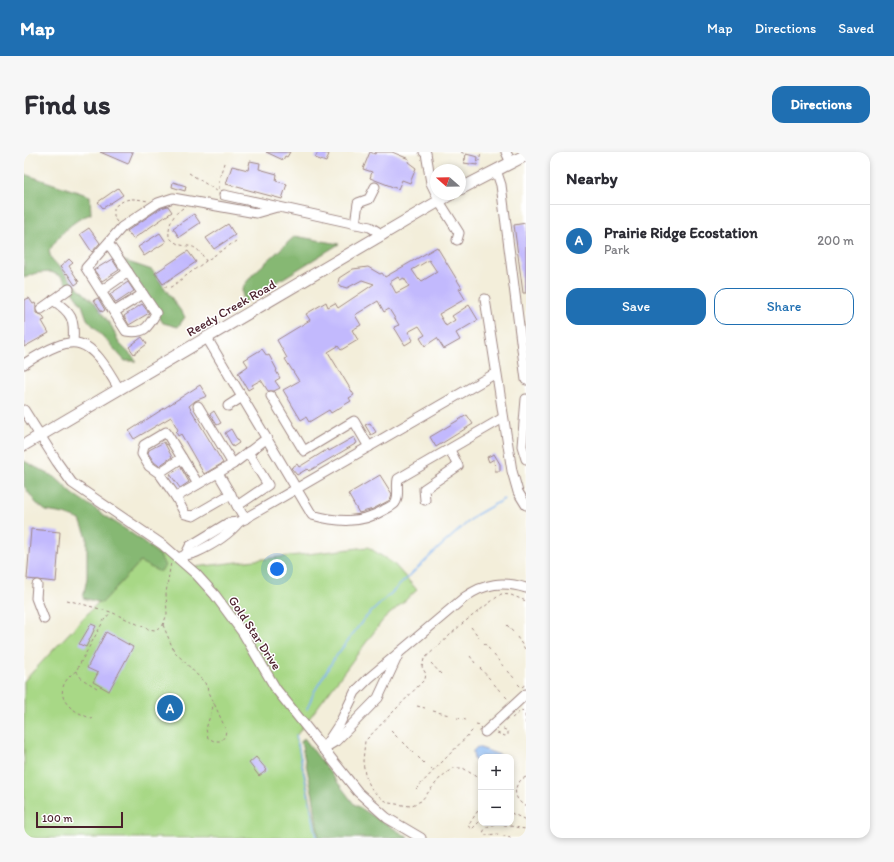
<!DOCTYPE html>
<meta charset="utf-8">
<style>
body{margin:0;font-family:Itim,sans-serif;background:#f7f7f7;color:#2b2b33}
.controls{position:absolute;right:12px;bottom:12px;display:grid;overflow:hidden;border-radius:8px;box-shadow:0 2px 6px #0003}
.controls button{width:36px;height:36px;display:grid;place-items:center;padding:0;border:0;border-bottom:1px solid #e1e1e2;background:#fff;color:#2b2b33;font:20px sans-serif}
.compass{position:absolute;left:406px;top:12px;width:36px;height:36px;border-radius:50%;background:#fff;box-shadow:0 2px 6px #0003;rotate:290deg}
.scale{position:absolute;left:12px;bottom:10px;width:87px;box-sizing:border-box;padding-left:4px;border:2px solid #4a1f2b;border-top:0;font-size:11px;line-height:14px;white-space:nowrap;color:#4a1f2b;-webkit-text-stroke:3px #fff;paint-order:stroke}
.you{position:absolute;left:253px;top:417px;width:14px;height:14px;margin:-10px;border:3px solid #fff;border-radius:50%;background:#1a73e8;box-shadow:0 0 0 6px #1a73e833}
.badge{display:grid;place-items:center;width:26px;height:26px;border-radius:50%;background:#1f6fb2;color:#fff;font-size:13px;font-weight:700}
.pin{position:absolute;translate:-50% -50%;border:2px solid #fff;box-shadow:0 1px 4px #0006}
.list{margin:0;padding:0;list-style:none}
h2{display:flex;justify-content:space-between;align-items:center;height:52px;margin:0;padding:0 16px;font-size:17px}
h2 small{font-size:13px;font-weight:400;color:#7c7c81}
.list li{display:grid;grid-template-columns:26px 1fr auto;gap:12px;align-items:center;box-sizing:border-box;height:72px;padding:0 16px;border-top:1px solid #e1e1e2}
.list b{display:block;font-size:15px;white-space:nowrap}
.list p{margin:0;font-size:13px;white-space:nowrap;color:#7c7c81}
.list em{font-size:13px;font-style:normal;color:#7c7c81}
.actions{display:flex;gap:8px;padding:12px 16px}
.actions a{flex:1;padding:9px 0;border:1px solid #1f6fb2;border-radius:12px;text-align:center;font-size:14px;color:#1f6fb2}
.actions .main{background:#1f6fb2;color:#fff}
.map{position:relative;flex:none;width:502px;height:686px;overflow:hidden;border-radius:12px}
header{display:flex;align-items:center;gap:24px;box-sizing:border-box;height:56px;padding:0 20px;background:#1f6fb2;color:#fff}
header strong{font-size:19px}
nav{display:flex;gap:22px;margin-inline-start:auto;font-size:14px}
.intro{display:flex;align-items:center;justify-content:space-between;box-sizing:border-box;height:96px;padding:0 24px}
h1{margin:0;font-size:28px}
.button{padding:10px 18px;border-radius:12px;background:#1f6fb2;color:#fff;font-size:14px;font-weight:700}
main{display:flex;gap:24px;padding:0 24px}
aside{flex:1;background:#fff;border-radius:12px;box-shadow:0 2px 6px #0003}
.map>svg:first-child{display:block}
.green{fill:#a8d886;stroke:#797c58}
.forest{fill:#86b873;stroke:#686c4f}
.water{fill:#86b7f2;stroke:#686b8e}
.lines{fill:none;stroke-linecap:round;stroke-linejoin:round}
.stream{stroke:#86b7f2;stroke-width:1.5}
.building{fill:#c2b9fd;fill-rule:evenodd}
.minor-casing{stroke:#9e8682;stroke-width:11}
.major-casing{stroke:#9e8682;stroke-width:13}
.path{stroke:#9e8682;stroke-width:1;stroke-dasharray:3 3;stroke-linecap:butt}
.minor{stroke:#fff;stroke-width:9}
.major{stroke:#fff;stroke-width:11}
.labels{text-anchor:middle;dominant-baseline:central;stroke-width:3;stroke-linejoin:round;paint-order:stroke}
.street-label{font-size:13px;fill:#4a1f2b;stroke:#fff}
</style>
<header>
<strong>Map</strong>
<nav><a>Map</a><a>Directions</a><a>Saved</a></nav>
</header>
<div class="intro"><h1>Find us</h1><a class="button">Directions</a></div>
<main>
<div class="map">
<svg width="502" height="686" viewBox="0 0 502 686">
<rect width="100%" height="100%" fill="#fff"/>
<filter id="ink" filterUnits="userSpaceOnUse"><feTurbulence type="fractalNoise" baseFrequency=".025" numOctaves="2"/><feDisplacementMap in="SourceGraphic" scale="8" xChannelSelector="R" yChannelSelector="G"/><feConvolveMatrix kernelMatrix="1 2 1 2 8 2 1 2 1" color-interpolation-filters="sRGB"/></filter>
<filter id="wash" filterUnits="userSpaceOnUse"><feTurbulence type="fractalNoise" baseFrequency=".012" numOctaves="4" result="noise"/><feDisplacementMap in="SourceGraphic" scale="16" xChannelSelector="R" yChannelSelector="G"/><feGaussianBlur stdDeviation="0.9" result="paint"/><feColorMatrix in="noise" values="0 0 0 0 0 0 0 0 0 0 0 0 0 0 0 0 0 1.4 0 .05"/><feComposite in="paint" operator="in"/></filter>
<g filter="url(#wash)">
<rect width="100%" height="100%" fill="#f3eeda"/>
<polygon class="green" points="130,391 162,416 344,395 370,412 393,438 359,468 272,584 294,680 294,686 0,686 0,529"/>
<g class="forest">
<path d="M0,22L66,44L67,62C48,68 35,83 25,99L27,106L50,132L71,151L88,175L95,191L113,209H101L63,167L58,153L38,125L27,120L13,121L0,126Z"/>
<polygon points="271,84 315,92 219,151 218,136 229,122"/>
<polygon points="98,108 128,118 161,165 154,175 139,171"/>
<polygon points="0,309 32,326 49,342 116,387 136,404 141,414 136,420 116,410 78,451 59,446 63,426 63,385 56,368 40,362 22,359 12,351 0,334"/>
<polygon points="280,586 330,652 385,686 295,686 289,644 277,590"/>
</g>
<path class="water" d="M453,595C457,596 476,603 480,605H457V613L450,608L449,599Z"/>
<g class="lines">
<g class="stream">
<polyline points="283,557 290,540 310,507 340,467 418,393 452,363 480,347"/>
<polyline points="272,583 293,686"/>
</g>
</g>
<g id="blocks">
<g class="building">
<polygon points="76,0 109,0 104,12"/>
<polygon points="242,0 266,0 263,5 261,4 259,8"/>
<polygon points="294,0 305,2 302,10 291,6"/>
<polygon points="346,0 351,2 352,0 368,0 385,7 384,10 392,16 386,31 378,28 374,37 346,26 348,20 339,17"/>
<polygon points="442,2 454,5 453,13 440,11"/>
<polygon points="226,9 236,11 235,17 253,22 252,29 263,32 258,47 202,32 208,14 224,18"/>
<polygon points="149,30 162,34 161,39 148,35"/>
<polygon points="94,36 99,43 79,56 74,50"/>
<polygon points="144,54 148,60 109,87 103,79 137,56"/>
<polygon points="170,62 176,71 155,85 149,76"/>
<polygon points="502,71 502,141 499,141 490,73"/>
<polygon points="204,72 211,83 190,97 182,86"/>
<polygon points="65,76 76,91 68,100 56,82"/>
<polygon points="136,81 142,90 120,104 114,95"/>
<path d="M413,95L438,136L435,137L441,147L415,162L422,174L431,168L428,164L445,153L454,168L432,181L436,188L420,197L413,186L401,194L396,186L401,183L395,174L384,180L389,188L381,193L370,175L375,173L365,157L360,160L354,149L331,163L337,173L328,178L334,188L317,198L314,194L304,200L330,243L325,246L327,249L307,261L305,258L285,270L282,265L277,268L259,238L275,229L261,207L263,206L253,188L286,168L282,162L302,150L304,155L311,151L314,156L350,132L338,128L323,136L316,134L314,131L315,126L329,117L344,115L356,122L358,121L361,125ZM405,108L413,120L398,129L396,127L395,128L388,118ZM374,125L376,128L380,126L385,134L372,141L366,130Z"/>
<polygon points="164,99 172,110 139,132 131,121"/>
<polygon points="45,107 49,111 45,114 55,130 51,133 43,121 42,122 36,115"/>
<polygon points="88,107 95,118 78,129 70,118"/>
<polygon points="104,130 110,139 92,151 86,142"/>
<polygon points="5,146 9,152 11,151 12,154 12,161 18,163 21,168 18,169 25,181 0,195 0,148"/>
<polygon points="74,146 81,158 78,160 70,148"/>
<polygon points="118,152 125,161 105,173 100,164"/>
<polygon points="118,185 123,192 110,202 105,195"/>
<polygon points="238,197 243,204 245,203 253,218 252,219 256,226 251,229 256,236 250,239 244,239 237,228 228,233 229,235 224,238 214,221 224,214 220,208"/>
<polygon points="176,233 183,244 171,249 165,254 199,311 180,322 157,282 154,284 152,280 154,278 147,265 110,287 105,279"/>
<polygon points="190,259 197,271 193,273 186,262"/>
<polygon points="443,263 449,272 412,295 406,285"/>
<polygon points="346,271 352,280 347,283 341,273"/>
<polygon points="207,277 215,291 209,295 201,281"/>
<polygon points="330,285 333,291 285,319 283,317 273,323 267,316 273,312 275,315 304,297 305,299"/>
<polygon points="140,290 148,305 135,314 130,310 124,301 125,298"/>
<polygon points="470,302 476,312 476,319 471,319 470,307 465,310 463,305"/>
<polygon points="157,316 165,330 156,336 146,322"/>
<polygon points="356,323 368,342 366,348 349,357 335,361 324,342"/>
<polygon points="7,377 36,380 32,430 3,427"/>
<polygon points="67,472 72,474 62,495 55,492"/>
<polygon points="82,480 109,495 85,539 69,530 74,521 63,516"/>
<polygon points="232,605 243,618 235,624 225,611"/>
</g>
</g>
</g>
<g filter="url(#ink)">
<use href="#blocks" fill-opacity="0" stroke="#9e8682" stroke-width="1"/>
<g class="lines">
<defs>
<g id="minor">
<polyline points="400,0 402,1 407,31 418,54 435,81 433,88"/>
<polyline points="482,0 487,11"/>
<polyline points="472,18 477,33 502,228"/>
<polyline points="200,43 346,75 359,83"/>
<polyline points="331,72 334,51 345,47 351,35"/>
<path d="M84,91L132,161C124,176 120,182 102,179L62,116L98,75L134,51L149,46L232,61L253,55"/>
<polyline points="77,139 104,120"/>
<polyline points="461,147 488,319 494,340 502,353"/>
<path d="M29,148C48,161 51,167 49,190"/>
<polyline points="17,157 45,137"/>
<polyline points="90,160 119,142"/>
<path d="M183,186L288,363C313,370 337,372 360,358C363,356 369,354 371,351C376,344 372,335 374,327L479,266"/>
<path d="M0,212C53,178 65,184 95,237"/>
<polyline points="247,244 280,299 330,269 345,295"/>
<polyline points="502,247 498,294 502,307"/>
<polyline points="174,254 209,312"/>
<polyline points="204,254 218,245"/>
<polyline points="0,258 33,310 48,331 139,393 172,422 191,443 219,481 252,537 334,640 363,666 397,686"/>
<polyline points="135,321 158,306"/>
<polyline points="194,321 221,367"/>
<polyline points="174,332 142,280 120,293 118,302 125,314 135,321 152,345 161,362 169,364 207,342"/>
<polyline points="152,345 209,312 242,287"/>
<polyline points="401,348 400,337 434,314 426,298"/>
<polyline points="213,354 244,333 224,300"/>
<polyline points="162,402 166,394 204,371 215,370"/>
<path d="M155,406C161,402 167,403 173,400C188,393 205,382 215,370L472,221"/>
<polyline points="13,433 12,446 20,467"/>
<polyline points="461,580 502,542"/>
<polyline points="302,595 312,589 354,546 374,503"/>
<path d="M299,597L316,571L331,540L345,526L441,445C461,431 479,429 502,436"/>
</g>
<g id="major">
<polyline points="436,37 502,3"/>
<polyline points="0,293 427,42"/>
</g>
</defs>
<use href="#minor" class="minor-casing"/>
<use href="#major" class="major-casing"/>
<g class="path">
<polyline points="437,0 443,3"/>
<polyline points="441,8 441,2"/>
<polyline points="453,9 455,9 457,0"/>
<polyline points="165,21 193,39"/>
<polyline points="195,37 195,27 201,8"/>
<path d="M159,56C148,63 144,73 145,85C162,103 167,83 182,109"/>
<path d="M93,70L90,66V55C103,45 108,46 124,49"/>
<polyline points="140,135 147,135 182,109 215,87"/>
<polyline points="43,448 87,460 124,477 131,478 139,473 143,462 142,441 147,410"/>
<polyline points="139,473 150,499 181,531 202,578 201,584 197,589 190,589 184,586 182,577 190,551"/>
<polyline points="483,473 489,480"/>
<polyline points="447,475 455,485"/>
<polyline points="493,485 501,497"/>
<polyline points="460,491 466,498"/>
<polyline points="470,503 479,514"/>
<polyline points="446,504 451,511"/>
<polyline points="407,511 417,522"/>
<polyline points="456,516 466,527"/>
<path d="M52,519C39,528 32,542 46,555C52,560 61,564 68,567"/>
<polyline points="484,519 490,526"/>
<polyline points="470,532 476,539"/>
<polyline points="494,532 497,535"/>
<polyline points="498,535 502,532"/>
<polyline points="73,536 58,527 52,519 80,468 87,460"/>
<polyline points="481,544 485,548"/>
<polyline points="393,554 401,556"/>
<polyline points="498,558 501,561 502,572"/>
<polyline points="409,559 425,563"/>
<polyline points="433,566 442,568"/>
<polyline points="488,566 498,558"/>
<polyline points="452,572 456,573"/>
<polyline points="367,579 374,586"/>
<polyline points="473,581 481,584 484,583 484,579 477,576"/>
<polyline points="379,590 389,600"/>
<polyline points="394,605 400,611"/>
<polyline points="406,616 409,619"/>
<path d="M502,625C488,631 488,648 502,654"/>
<polyline points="457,628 439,616 429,616 417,625 397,649 386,654 365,651 353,643 347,636 341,623 339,609 341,589 401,527 402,522 398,515 400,507 439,471 477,442 487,443 502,449"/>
<polyline points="392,637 449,578"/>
<polyline points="457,654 444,674 448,677 457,668"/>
<polyline points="487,661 502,668"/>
<path d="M487,686L473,682L461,683L459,681C464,665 490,676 502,677"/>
</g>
<use href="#minor" class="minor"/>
<use href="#major" class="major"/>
</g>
</g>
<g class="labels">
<g class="street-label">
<text transform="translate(207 156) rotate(-30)">Reedy Creek Road</text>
<text transform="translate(231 481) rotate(57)">Gold Star Drive</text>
</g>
</g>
</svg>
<div class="controls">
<button>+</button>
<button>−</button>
</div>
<svg class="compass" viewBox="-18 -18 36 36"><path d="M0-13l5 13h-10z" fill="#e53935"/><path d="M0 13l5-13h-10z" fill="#7c7c81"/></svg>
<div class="scale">100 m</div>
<div class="you"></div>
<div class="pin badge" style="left:146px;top:556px">A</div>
</div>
<aside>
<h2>Nearby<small></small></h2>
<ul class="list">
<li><span class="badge">A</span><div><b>Prairie Ridge Ecostation</b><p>Park</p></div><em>200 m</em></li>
</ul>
<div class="actions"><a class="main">Save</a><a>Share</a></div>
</aside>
</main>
